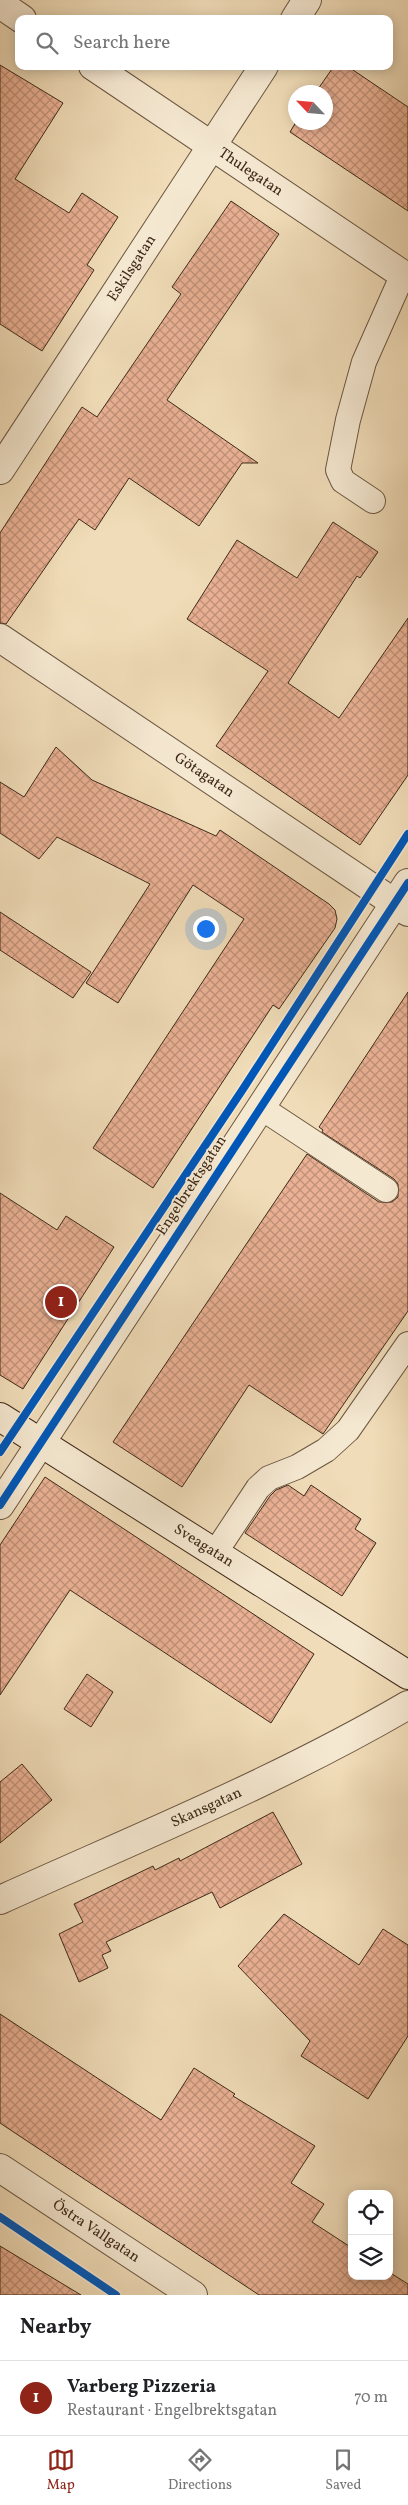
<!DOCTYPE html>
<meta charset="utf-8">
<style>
body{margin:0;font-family:Vollkorn,serif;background:#f6f6f6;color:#202124}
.controls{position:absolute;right:15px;bottom:15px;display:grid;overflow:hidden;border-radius:10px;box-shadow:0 2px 12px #0003}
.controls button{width:45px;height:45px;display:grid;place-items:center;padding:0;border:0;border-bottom:1px solid #e0e0e0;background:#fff;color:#202124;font:25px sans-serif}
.compass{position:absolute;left:288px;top:85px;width:45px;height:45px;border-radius:50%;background:#fff;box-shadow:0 2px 12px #0003;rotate:296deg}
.you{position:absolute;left:205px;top:928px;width:18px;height:18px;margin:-12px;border:4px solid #fff;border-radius:50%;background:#1a73e8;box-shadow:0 0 0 8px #1a73e833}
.badge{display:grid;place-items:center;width:32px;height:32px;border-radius:50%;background:#8f2418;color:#fff;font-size:16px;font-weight:700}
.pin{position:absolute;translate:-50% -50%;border:2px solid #fff;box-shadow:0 1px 5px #0006}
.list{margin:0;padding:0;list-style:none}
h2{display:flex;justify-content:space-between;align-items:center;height:65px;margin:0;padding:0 20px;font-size:21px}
h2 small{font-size:16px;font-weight:400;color:#757577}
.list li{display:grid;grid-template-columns:32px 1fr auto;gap:15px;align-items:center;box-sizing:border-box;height:75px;padding:0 20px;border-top:1px solid #e0e0e0}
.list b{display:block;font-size:19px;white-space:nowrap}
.list p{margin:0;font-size:16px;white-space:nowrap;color:#757577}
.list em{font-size:16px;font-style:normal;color:#757577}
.icon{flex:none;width:28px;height:28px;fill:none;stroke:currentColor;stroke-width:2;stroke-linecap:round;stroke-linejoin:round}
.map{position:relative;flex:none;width:408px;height:2295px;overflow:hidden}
.search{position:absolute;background:#fff;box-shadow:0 2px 12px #0003;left:15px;right:15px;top:15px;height:55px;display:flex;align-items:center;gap:12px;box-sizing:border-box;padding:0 18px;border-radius:10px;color:#757577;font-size:19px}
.sheet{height:140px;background:#fff}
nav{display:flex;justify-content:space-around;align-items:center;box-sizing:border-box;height:70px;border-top:1px solid #e0e0e0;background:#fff;font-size:14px;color:#757577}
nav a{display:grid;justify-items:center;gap:2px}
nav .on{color:#8f2418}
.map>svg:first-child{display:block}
.building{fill:url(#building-cross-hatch);stroke:#3f2a19}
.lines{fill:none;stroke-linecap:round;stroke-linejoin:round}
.lane-casing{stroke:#6b5641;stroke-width:26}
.street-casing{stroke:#6b5641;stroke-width:30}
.secondary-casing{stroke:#3f2a19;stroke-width:30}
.lane{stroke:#f5e8d1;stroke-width:24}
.street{stroke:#f5e8d1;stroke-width:28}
.secondary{stroke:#f5e8d1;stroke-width:28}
.cycleway-casing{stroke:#f5e8d1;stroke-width:11}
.cycleway{stroke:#0057b8;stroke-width:8}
.labels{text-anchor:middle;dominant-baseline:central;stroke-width:4;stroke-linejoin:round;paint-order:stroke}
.street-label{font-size:15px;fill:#3f2a19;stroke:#f5e8d1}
</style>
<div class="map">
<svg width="408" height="2295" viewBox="0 0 408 2295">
<defs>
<pattern id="building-cross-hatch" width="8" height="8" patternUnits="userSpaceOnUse" patternTransform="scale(1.25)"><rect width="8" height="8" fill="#eab194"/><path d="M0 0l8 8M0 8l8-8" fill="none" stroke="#bf9078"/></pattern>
</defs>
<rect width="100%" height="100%" fill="#f0dcb8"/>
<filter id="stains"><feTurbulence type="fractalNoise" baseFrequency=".004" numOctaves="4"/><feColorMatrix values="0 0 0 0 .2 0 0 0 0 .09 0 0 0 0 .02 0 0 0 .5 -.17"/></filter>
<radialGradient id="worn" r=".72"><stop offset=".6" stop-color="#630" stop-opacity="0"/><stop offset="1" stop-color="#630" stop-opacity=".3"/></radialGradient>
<g class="building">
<polygon points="0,65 63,103 15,179 69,213 82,193 118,217 87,265 94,270 42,351 0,324"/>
<polygon points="334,66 347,66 408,107 408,211 290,132 296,122 326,122 326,92 316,92"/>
<polygon points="231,201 279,234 167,400 258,463 242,463 199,526 129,478 95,530 79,519 6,624 0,623 0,533 82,407 97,417 181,294 172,287"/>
<polygon points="333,522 378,552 360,578 357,576 288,683 339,718 408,618 408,775 360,845 216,746 268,671 187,619 237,540 297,578"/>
<polygon points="56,747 92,780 216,836 220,830 329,904 335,910 337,919 335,928 279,1009 273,1005 153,1188 93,1148 244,919 193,885 118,1003 86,983 150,884 57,837 39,859 0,833 0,782 24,797"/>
<polygon points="0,912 91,972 73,998 0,950"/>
<polygon points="408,992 408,1311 323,1434 249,1385 182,1487 113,1442 307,1154 379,1202 392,1202 398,1197 398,1184 394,1179 322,1132 323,1130 319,1127"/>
<polygon points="0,1193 57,1230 66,1216 114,1247 23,1389 0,1375"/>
<polygon points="45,1477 314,1654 271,1723 70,1590 0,1695 0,1545"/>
<polygon points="288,1485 304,1496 311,1485 361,1519 355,1529 376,1543 342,1596 245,1533 270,1496 276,1490"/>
<polygon points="87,1674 113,1692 91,1727 64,1709"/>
<polygon points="22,1764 52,1800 0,1843 0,1782"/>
<polygon points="273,1812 302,1864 220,1908 212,1892 106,1942 111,1951 102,1955 108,1968 79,1982 59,1934 83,1922 74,1904 153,1866 155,1870 179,1858 180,1861"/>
<polygon points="284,1914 359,1965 383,1929 408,1945 408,2036 368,2099 301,2056 310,2041 238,1966"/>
<polygon points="0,2014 161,2120 194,2068 235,2094 233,2096 315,2146 291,2183 324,2204 312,2222 352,2248 352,2276 389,2276 389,2272 408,2284 408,2295 259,2295 0,2123"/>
<polygon points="0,2246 81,2295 0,2295"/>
</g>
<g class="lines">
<defs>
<g id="lane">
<polyline points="373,501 343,481 338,470 348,420 364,362 403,274"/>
<polyline points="260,1107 386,1190"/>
<polyline points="215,1553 258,1488 269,1478 297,1467 326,1450 348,1430 408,1344"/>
</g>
<g id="street">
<polyline points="0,4 22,19"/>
<polyline points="295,19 307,0"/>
<path id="s1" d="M93,66L408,278"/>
<path id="s2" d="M0,470L264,66"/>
<path id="s3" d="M0,638L408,912"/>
<polyline points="0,1505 408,883"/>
<path id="s4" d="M0,1900C137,1838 278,1781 408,1705"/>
<path id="s5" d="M0,2168L193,2295"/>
</g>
<g id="secondary">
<path id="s6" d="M0,1417L408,1675"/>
</g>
</defs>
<use href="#lane" class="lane-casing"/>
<use href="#street" class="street-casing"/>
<use href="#secondary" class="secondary-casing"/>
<use href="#lane" class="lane"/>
<use href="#street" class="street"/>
<use href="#secondary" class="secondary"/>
<defs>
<g id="cycleway">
<polyline points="0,1452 243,1089 408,834"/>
<polyline points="0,1505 408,883"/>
<polyline points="0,2217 116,2295"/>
</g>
</defs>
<use href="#cycleway" class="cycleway-casing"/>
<use href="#cycleway" class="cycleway"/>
</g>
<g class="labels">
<g class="street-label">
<text stroke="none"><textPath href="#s1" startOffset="190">Thulegatan</textPath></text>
<text stroke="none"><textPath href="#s2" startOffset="241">Eskilsgatan</textPath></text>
<text stroke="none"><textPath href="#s3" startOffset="246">Götagatan</textPath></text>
<text transform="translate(192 1186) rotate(-57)">Engelbrektsgatan</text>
<text stroke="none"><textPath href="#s6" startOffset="241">Sveagatan</textPath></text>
<text stroke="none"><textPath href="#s4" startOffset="226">Skansgatan</textPath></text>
<text stroke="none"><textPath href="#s5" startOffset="115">Östra Vallgatan</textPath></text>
</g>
</g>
<rect width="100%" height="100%" filter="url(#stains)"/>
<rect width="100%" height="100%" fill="url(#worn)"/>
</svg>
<div class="controls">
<button><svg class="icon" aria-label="locate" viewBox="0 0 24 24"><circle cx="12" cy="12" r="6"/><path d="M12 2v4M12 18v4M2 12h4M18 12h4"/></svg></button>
<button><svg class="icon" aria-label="layers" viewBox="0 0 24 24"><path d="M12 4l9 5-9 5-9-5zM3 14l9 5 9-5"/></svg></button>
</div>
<svg class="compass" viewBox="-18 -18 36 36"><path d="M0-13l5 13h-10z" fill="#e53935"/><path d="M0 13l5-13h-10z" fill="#757577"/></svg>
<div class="you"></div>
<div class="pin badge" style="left:61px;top:1302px">1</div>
<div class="search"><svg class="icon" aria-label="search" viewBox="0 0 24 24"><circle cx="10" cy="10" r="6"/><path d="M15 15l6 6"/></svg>Search here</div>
</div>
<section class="sheet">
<h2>Nearby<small></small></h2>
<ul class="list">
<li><span class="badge">1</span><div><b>Varberg Pizzeria</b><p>Restaurant · Engelbrektsgatan</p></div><em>70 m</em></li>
</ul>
</section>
<nav>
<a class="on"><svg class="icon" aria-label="map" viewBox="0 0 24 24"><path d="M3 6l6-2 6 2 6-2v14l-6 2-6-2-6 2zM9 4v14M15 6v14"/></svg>Map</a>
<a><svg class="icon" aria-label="directions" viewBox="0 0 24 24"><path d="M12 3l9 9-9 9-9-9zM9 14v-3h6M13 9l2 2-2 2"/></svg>Directions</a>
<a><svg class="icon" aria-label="saved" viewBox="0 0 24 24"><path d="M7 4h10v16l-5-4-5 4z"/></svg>Saved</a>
</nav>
